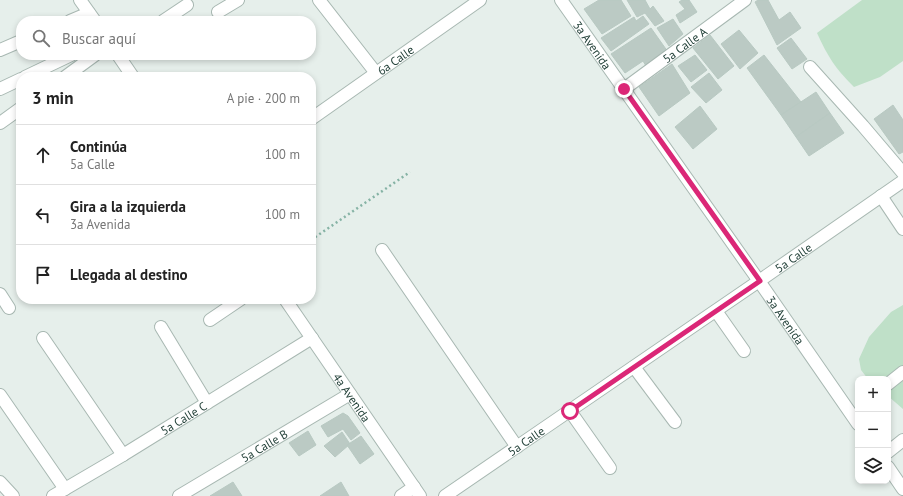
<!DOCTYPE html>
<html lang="es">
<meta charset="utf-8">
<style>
body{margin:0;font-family:"PT Sans",sans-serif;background:#f2f2f2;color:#222}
.controls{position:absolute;right:12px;bottom:12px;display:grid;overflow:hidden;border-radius:8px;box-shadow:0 2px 6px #0003}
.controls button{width:36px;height:36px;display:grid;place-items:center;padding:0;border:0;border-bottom:1px solid #e0e0e0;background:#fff;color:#222;font:20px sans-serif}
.stop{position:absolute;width:12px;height:12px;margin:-9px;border:3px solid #db2777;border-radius:50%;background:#fff}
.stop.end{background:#db2777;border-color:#fff;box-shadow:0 1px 4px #0008}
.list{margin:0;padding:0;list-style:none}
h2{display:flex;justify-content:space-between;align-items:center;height:52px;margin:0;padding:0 16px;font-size:17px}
h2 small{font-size:13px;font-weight:400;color:#767676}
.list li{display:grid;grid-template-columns:26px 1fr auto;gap:12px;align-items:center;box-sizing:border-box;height:60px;padding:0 16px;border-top:1px solid #e0e0e0}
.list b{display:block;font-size:15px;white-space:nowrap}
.list p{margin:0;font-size:13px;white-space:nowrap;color:#767676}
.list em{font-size:13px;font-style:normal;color:#767676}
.icon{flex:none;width:22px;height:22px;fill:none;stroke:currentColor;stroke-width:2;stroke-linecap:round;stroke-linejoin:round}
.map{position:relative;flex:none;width:903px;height:496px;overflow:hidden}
.search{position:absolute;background:#fff;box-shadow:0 2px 6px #0003;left:16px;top:16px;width:300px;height:44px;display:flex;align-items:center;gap:10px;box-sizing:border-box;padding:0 14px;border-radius:16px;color:#767676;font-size:15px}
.panel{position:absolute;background:#fff;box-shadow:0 2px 6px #0003;left:16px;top:72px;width:300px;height:232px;border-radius:16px}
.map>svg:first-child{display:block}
.green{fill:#bfe0c8}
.building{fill:#bbcac4;stroke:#b8c9c2}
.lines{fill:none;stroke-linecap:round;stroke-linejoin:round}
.minor-casing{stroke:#a8b8b2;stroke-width:14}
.path{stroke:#86b3a5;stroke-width:2.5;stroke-dasharray:2 3;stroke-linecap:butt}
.minor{stroke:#fff;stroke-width:12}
.route{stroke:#db2777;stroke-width:5}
.labels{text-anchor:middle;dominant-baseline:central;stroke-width:3;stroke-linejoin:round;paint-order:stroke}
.street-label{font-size:12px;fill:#24423a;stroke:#f7fbf9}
</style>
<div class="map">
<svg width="903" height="496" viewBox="0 0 903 496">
<rect width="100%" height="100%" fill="#e6efeb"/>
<g class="green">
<path d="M862,0H903V61L880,77L854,87C835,68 828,57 817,33Z"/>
<polygon points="903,305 903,409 888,396 888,379 868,379 861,370 859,359 869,337 891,312"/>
</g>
<g class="building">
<polygon points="599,0 621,0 631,16 602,34 584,9"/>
<polygon points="627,0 645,0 650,9 653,6 664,21 655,26 645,13 637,17"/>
<polygon points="682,0 689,0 697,12 680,23 676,15 685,9 679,2"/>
<polygon points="758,0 768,0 779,20 790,12 801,28 777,45 755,2"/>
<polygon points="643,16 649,24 611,51 601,38 634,17 636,21"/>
<polygon points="673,19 683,34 669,46 657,28"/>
<polygon points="651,28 668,52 646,66 643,61 625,73 611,54"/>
<polygon points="739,30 758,53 740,69 721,44"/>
<polygon points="710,35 734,66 718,79 693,48"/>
<polygon points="791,38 807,59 792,69 777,48"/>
<polygon points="695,55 707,70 691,82 678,66"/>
<polygon points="764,55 801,102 781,115 747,68"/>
<polygon points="672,64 690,93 659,116 639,87"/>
<polygon points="709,73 722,90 706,103 691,87"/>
<polygon points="816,92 830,113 796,137 781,115"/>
<polygon points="893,105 903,120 903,152 899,154 874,119"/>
<polygon points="700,106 717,129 693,149 675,127"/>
<polygon points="830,113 844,133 809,156 796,137"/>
<polygon points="343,413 348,416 360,433 351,440 343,429 328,437 321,426"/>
<polygon points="308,431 316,445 299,456 289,443"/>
<polygon points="342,432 350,444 335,457 324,446"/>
<polygon points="361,436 374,454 360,464 347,445"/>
<polygon points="233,482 242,496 210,496"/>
<polygon points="341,482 349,496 320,496"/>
</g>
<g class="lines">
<defs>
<g id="minor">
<polyline points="80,0 95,21"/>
<polyline points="319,0 376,73"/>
<path id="s1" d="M561,0L759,281L858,424"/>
<polyline points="218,12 238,0"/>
<polyline points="70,21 89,13"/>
<polyline points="163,21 187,5"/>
<polyline points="0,50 21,41"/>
<polyline points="118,55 133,77"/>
<polyline points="810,67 863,126 903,173"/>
<polyline points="25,77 71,55"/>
<polyline points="65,77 95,55"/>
<polyline points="0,89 21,79"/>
<path id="s2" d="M624,89L745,0"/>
<path id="s3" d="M311,119L480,0"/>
<polyline points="0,123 21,108"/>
<polyline points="881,196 903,229"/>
<polyline points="382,250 517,447"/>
<polyline points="0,294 9,308"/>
<path id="s4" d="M285,299L420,496"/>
<polyline points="716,311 744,351"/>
<polyline points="210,320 241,299"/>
<polyline points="161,327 207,403"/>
<polyline points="43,338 123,455"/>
<polyline points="634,367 675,422"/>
<polyline points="888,384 903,372"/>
<polyline points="0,395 65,489"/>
<polyline points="570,411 610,468"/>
<polyline points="888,452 903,440"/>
<polyline points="888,467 903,489"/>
<polyline points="0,482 13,496"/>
<path id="s5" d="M53,496L123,455L312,338"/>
<path id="s6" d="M179,496L350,394"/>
<polyline points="401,496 414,487"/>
<path id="s7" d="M445,496L759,281L903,181"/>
</g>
</defs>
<use href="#minor" class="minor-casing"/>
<polyline class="path" points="311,240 410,172"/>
<use href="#minor" class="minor"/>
</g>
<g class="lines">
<polyline class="route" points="570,411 760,281 624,89"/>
</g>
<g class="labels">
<g class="street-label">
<text stroke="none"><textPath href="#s2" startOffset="75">5a Calle A</textPath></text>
<text stroke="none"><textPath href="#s1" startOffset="55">3a Avenida</textPath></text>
<text stroke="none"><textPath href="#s3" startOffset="103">6a Calle</textPath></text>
<text stroke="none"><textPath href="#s7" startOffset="422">5a Calle</textPath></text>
<text stroke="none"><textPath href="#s1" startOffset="391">3a Avenida</textPath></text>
<text stroke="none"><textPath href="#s4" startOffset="119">4a Avenida</textPath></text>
<text stroke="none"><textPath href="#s5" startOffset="152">5a Calle C</textPath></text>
<text stroke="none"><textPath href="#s7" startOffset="98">5a Calle</textPath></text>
<text stroke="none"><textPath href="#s6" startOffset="99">5a Calle B</textPath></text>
</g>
</g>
</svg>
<div class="controls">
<button>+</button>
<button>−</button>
<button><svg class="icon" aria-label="layers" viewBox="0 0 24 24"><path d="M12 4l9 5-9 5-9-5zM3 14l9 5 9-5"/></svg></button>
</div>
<div class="stop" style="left:570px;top:411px"></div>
<div class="stop end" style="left:624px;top:89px"></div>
<div class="search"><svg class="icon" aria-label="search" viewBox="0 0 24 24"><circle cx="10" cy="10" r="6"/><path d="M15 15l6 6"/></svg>Buscar aquí</div>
<section class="panel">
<h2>3 min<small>A pie · 200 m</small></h2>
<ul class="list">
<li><svg class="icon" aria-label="ahead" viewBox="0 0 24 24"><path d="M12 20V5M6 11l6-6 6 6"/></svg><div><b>Continúa</b><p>5a Calle</p></div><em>100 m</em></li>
<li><svg class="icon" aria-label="left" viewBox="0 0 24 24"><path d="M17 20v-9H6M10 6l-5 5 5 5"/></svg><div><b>Gira a la izquierda</b><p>3a Avenida</p></div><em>100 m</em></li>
<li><svg class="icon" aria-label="arrive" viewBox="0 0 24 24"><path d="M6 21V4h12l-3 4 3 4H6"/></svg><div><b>Llegada al destino</b></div></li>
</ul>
</section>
</div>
